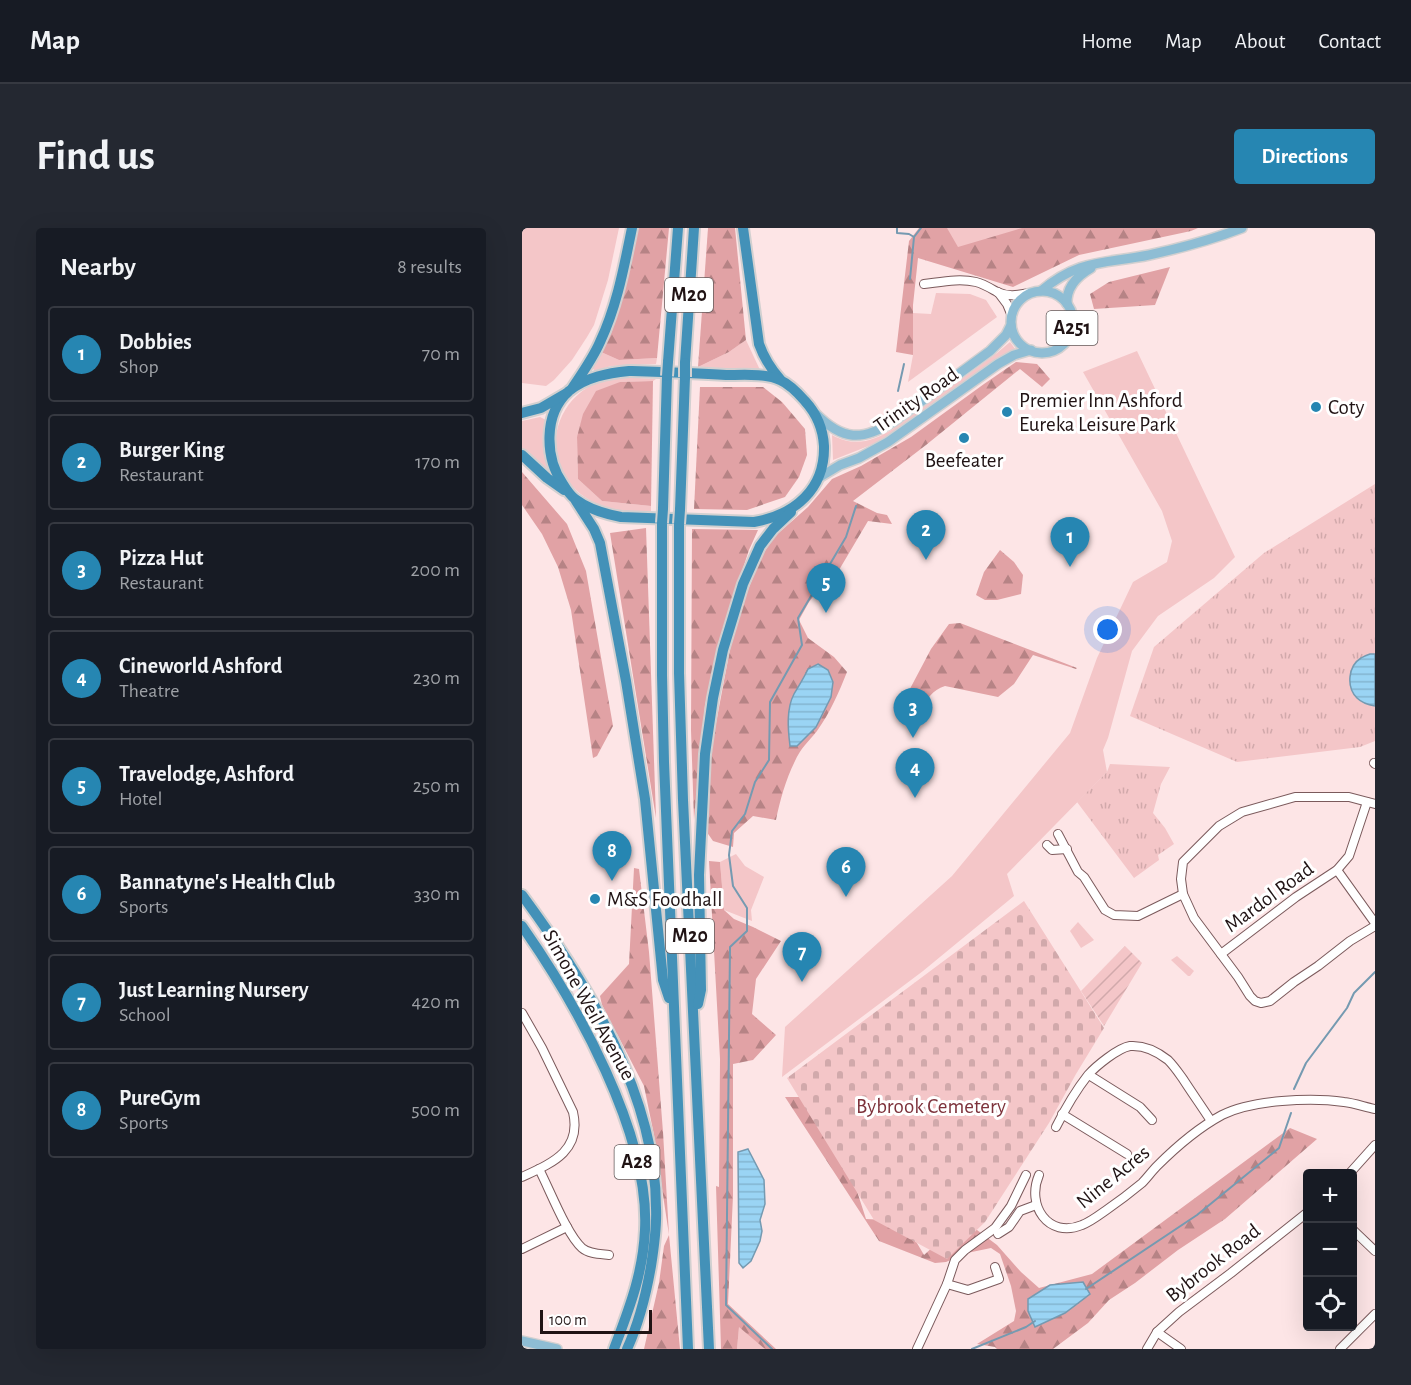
<!DOCTYPE html>
<meta charset="utf-8">
<style>
body{margin:0;font-family:"Alegreya Sans",sans-serif;background:#242831;color:#f1f3f6}
.controls{position:absolute;right:18px;bottom:18px;display:grid;overflow:hidden;border-radius:6px;box-shadow:0 6px 24px #0002}
.controls button{width:54px;height:54px;display:grid;place-items:center;padding:0;border:0;border-bottom:2px solid #363941;background:#171b24;color:#f1f3f6;font:30px sans-serif}
.scale{position:absolute;left:18px;bottom:15px;width:112px;box-sizing:border-box;padding-left:6px;border:3px solid #201314;border-top:0;font-size:16px;line-height:21px;white-space:nowrap;color:#201314;-webkit-text-stroke:4px #fff;paint-order:stroke}
.you{position:absolute;left:586px;top:402px;width:21px;height:21px;margin:-15px;border:4px solid #fff;border-radius:50%;background:#1a73e8;box-shadow:0 0 0 9px #1a73e833}
.badge{display:grid;place-items:center;width:39px;height:39px;border-radius:50%;background:#2686b2;color:#fff;font-size:20px;font-weight:700}
.pin{position:absolute;translate:-50% -50px;filter:drop-shadow(0 2px 3px #0008)}
.pin::after{content:'';position:absolute;top:32px;width:21px;height:18px;background:inherit;clip-path:polygon(0 0,100% 0,50% 100%)}
.list{margin:0;padding:0;list-style:none}
h2{display:flex;justify-content:space-between;align-items:center;height:78px;margin:0;padding:0 24px;font-size:26px}
h2 small{font-size:20px;font-weight:400;color:#9ea1a6}
.list li{display:grid;grid-template-columns:39px 1fr auto;gap:18px;align-items:center;box-sizing:border-box;height:96px;margin:0 12px 12px;padding:0 12px;border:2px solid #363941;border-radius:6px}
.list b{display:block;font-size:22px;white-space:nowrap}
.list p{margin:0;font-size:20px;white-space:nowrap;color:#9ea1a6}
.list em{font-size:20px;font-style:normal;color:#9ea1a6}
.icon{flex:none;width:33px;height:33px;fill:none;stroke:currentColor;stroke-width:2;stroke-linecap:round;stroke-linejoin:round}
.map{position:relative;flex:none;width:853px;height:1121px;overflow:hidden;border-radius:6px}
header{display:flex;align-items:center;gap:36px;box-sizing:border-box;height:84px;padding:0 30px;background:#171b24;border-bottom:2px solid #363941}
header strong{font-size:28px}
nav{display:flex;gap:33px;margin-inline-start:auto;font-size:21px}
.intro{display:flex;align-items:center;justify-content:space-between;box-sizing:border-box;height:144px;padding:0 36px}
h1{margin:0;font-size:42px}
.button{padding:15px 27px;border-radius:6px;background:#2686b2;color:#fff;font-size:21px;font-weight:700}
main{display:flex;gap:36px;padding:0 36px}
aside{flex:1;background:#171b24;border-radius:6px;box-shadow:0 6px 24px #0002}
.map>svg:first-child{display:block}
.grass{fill:#f4c6c8}
.forest{fill:url(#forest-firs)}
.cemetery{fill:url(#cemetery-stones)}
.park{fill:url(#park-tufts)}
.garden{fill:url(#garden-furrows)}
.water{fill:url(#water-rules);stroke:#759ab1;stroke-width:1.5}
.lines{fill:none;stroke-linecap:round;stroke-linejoin:round}
.stream{stroke:#759ab1;stroke-width:2}
.minor-casing{stroke:#7b5a5c;stroke-width:10}
.major-casing{stroke:#d2d0d0;stroke-width:12}
.highway-casing{stroke:#d2d0d0;stroke-width:14}
.minor{stroke:#fff;stroke-width:8}
.major{stroke:#8ebdd4;stroke-width:9}
.highway{stroke:#4391b8;stroke-width:10}
.highway-bridge-casing{stroke:#d2d0d0;stroke-width:14;stroke-linecap:butt}
.highway-bridge{stroke:#4391b8;stroke-width:10}
.poi-dot{fill:#2686b2;stroke:#fff;stroke-width:2}
.labels{text-anchor:middle;dominant-baseline:central;stroke-width:6;stroke-linejoin:round;paint-order:stroke}
.shield{fill:#fff;stroke:#635a5a;stroke-width:1.5}
.shield-label{font-size:20px;font-weight:bold;fill:#201314}
.street-label{font-size:21px;fill:#201314;stroke:#fff}
.poi-label{font-size:21px;fill:#201314;stroke:#fff;text-anchor:start}
.park-label{font-size:21px;fill:#7d323b;stroke:#fff}
</style>
<header>
<strong>Map</strong>
<nav><a>Home</a><a>Map</a><a>About</a><a>Contact</a></nav>
</header>
<div class="intro"><h1>Find us</h1><a class="button">Directions</a></div>
<main>
<aside>
<h2>Nearby<small>8 results</small></h2>
<ul class="list">
<li><span class="badge">1</span><div><b>Dobbies</b><p>Shop</p></div><em>70 m</em></li>
<li><span class="badge">2</span><div><b>Burger King</b><p>Restaurant</p></div><em>170 m</em></li>
<li><span class="badge">3</span><div><b>Pizza Hut</b><p>Restaurant</p></div><em>200 m</em></li>
<li><span class="badge">4</span><div><b>Cineworld Ashford</b><p>Theatre</p></div><em>230 m</em></li>
<li><span class="badge">5</span><div><b>Travelodge, Ashford</b><p>Hotel</p></div><em>250 m</em></li>
<li><span class="badge">6</span><div><b>Bannatyne's Health Club</b><p>Sports</p></div><em>330 m</em></li>
<li><span class="badge">7</span><div><b>Just Learning Nursery</b><p>School</p></div><em>420 m</em></li>
<li><span class="badge">8</span><div><b>PureGym</b><p>Sports</p></div><em>500 m</em></li>
</ul>
</aside>
<div class="map">
<svg width="853" height="1121" viewBox="0 0 853 1121">
<defs>
<pattern id="forest-firs" width="22" height="20" patternUnits="userSpaceOnUse" patternTransform="scale(1.5)"><rect width="22" height="20" fill="#e1a2a5"/><path d="M5 1l3.5 6h-7zM16 11l3.5 6h-7z" fill="#b68385"/></pattern>
<pattern id="cemetery-stones" width="16" height="16" patternUnits="userSpaceOnUse" patternTransform="scale(1.5)"><rect width="16" height="16" fill="#f4c6c8"/><path d="M2 7V4a2 2 0 0 1 4 0v3zM10 15v-3a2 2 0 0 1 4 0v3z" fill="#d1a9ab"/></pattern>
<pattern id="park-tufts" width="24" height="20" patternUnits="userSpaceOnUse" patternTransform="scale(1.5)"><rect width="24" height="20" fill="#f4c6c8"/><path d="M3 7l-1-3M5 7V3M7 7l1-3M15 17l-1-3M17 17v-4M19 17l1-3" fill="none" stroke="#d1a9ab"/></pattern>
<pattern id="garden-furrows" width="10" height="10" patternUnits="userSpaceOnUse" patternTransform="scale(1.5)"><rect width="10" height="10" fill="#f4c6c8"/><path d="M-1 1l2-2M0 10L10 0M9 11l2-2" fill="none" stroke="#d1a9ab"/></pattern>
<pattern id="water-rules" width="6" height="5" patternUnits="userSpaceOnUse" patternTransform="scale(1.5)"><rect width="6" height="5" fill="#9ad4f4"/><path d="M0 2.5h6" fill="none" stroke="#84b5d0"/></pattern>
</defs>
<rect width="100%" height="100%" fill="#fde5e6"/>
<g class="grass">
<polygon points="0,0 97,0 86,52 72,97 65,109 50,132 32,152 24,158 0,155"/>
<polygon points="403,0 556,0 436,20"/>
<polygon points="414,65 448,66 464,72 475,89 386,154 391,127 391,85 409,86"/>
<polygon points="224,112 238,142 176,139 207,124"/>
<path d="M488,114L494,122L477,129L373,204L349,217L311,232L310,207C332,219 350,214 371,201L475,125Z"/>
<polygon points="615,123 713,329 692,350 636,388 610,423 586,510 581,522 585,544 485,646 492,668 401,743 260,849 263,799 430,648 548,505 575,430 611,354 645,334 650,313 640,283 561,144"/>
<polygon points="79,124 97,132 135,130 134,136 89,138 73,143 69,139"/>
<path d="M98,149L134,151L131,153L98,154L55,209L56,251L80,273L129,278V283C109,284 89,284 71,274C8,241 30,155 98,149Z"/>
<path d="M18,189L24,192C17,210 23,228 28,245L0,222V193Z"/>
<polygon points="214,626 223,638 242,649 229,682 230,693 202,682 198,634"/>
<polygon points="783,637 790,644 790,646 765,664 763,663 758,656 759,655"/>
<polygon points="556,694 572,712 559,720 548,703"/>
<polygon points="655,728 672,743 668,748 666,748 649,732"/>
<polygon points="217,1098 243,1121 215,1121"/>
</g>
<g class="forest">
<polygon points="114,0 147,0 135,130 97,132 79,124 90,103"/>
<polygon points="186,0 213,0 224,112 207,124 176,139"/>
<polygon points="397,0 425,0 436,19 500,0 676,0 669,3 557,27 491,59 396,30 391,77 391,127 374,124 387,13"/>
<polygon points="648,39 633,77 572,81 568,66 587,54"/>
<path d="M494,134L515,136L528,151L520,159L498,141L404,217L331,273L355,285L365,287L370,296L346,293L317,342L313,340L287,374L277,392L286,410L312,429L325,444C317,464 308,485 295,503C287,513 278,521 273,533C264,551 258,572 254,592L231,588L212,605L211,619L191,613L182,600L188,527L208,421L224,367L239,329L252,309L286,279L310,251L339,238L389,209L462,156Z"/>
<polygon points="131,153 129,278 80,273 56,251 55,209 61,186 74,163 98,154"/>
<polygon points="178,159 241,159 260,174 283,201 285,227 277,249 263,269 225,282 172,281"/>
<polygon points="0,244 45,296 64,343 91,498 75,528 71,530 49,382 36,339 20,306 0,277"/>
<polygon points="124,300 134,590 88,305"/>
<polygon points="170,301 236,302 227,322 202,398 183,477 172,592 169,502"/>
<polygon points="478,322 492,334 501,347 499,366 475,372 463,372 454,367 462,344"/>
<path d="M438,395L555,440L554,441L511,427L492,456L476,469L423,458C410,462 405,471 399,482L381,474L409,421L427,396Z"/>
<polygon points="187,633 198,634 202,682 212,691 231,699 259,713 234,751 230,786 254,807 231,832 211,836 211,968 206,1076 254,1121 243,1121 217,1099 215,1121 199,1121 194,958 197,959 198,831"/>
<polygon points="112,640 117,641 127,724 141,904 147,1007 158,1121 122,1121 137,1055 142,1018 147,1007 132,907 122,858 80,777 78,768 107,736"/>
<polygon points="263,869 284,869 325,932 344,991 382,993 402,1027 444,989 455,1002 475,1017 499,1044 517,1060 570,1046 768,900 795,911 703,991 656,1022 613,1055 587,1072 566,1095 531,1121 475,1121 473,1119 455,1116 492,1093 494,1083 489,1058 478,1026 469,1020 445,1025 424,1034 413,1035 357,1013"/>
</g>
<polygon class="cemetery" points="502,673 582,800 554,846 527,895 463,994 425,1031 352,992 265,850"/>
<g class="park">
<polygon points="853,256 853,513 838,519 715,534 608,488 632,419 742,325"/>
<polygon points="588,536 648,539 639,556 631,585 643,600 652,616 636,627 637,632 612,650 555,574 585,544"/>
</g>
<polygon class="garden" points="603,718 620,735 582,798 559,763"/>
<g class="water">
<path d="M848,426H853V478C847,477 840,475 835,470C824,459 826,438 839,430C842,428 845,427 848,426Z"/>
<path d="M296,436L306,442L311,454L309,469L294,499L275,518H268C266,502 264,481 272,466C277,457 282,450 286,441Z"/>
<polygon points="226,921 242,952 243,976 238,992 240,1003 238,1013 229,1033 221,1040 217,1035 216,924"/>
<polygon points="561,1054 568,1066 543,1085 513,1099 506,1083 506,1071 528,1057"/>
</g>
<g class="lines">
<g class="stream">
<polyline points="375,0 375,5 387,6 392,9"/>
<polyline points="388,51 392,9 399,0"/>
<polyline points="376,163 382,136"/>
<polyline points="772,861 784,835 825,780 832,765 853,744"/>
<polyline points="564,1061 675,987 757,920 769,885"/>
<polyline points="250,1121 204,1077 208,719 225,703 225,680 211,658 207,627 210,603 223,586 233,554 247,532 248,474 280,417 276,390 324,309 334,278"/>
<polyline points="450,1121 504,1099 513,1093"/>
</g>
<defs>
<g id="minor">
<path d="M402,56C419,54 437,50 454,54C462,56 468,60 475,64C486,69 496,67 507,65"/>
<polyline points="476,64 485,76 490,88"/>
<polyline points="852,535 853,536"/>
<polyline points="853,576 827,569 773,569 720,584 697,598 661,634 659,651 661,666 672,690 716,749 728,768 733,773 739,775 748,773 772,754 796,738 828,713 853,698"/>
<polyline points="536,606 556,644 562,649 583,682 592,687 616,688 661,666"/>
<polyline points="525,617 530,622 545,621"/>
<polyline points="815,642 853,695"/>
<polyline points="699,726 774,669 815,642 827,628 845,574"/>
<path d="M0,785L20,820L51,884C60,923 30,935 0,949"/>
<polyline points="567,847 618,879 630,892"/>
<polyline points="540,886 605,926"/>
<path d="M534,899C542,883 555,861 566,847C574,838 596,820 608,818C622,817 636,824 646,832C652,838 656,844 661,851C670,865 680,879 689,893"/>
<path d="M17,941C27,960 45,1007 60,1020C67,1026 78,1026 87,1027"/>
<polyline points="827,946 853,917"/>
<path d="M517,947C504,977 526,1011 560,997C568,994 576,988 583,983C596,974 608,965 620,955C625,950 630,943 635,938C654,919 676,900 700,887C730,872 789,869 822,874C832,875 843,879 853,881"/>
<polyline points="830,1001 853,1023"/>
<polyline points="476,1006 487,999 498,983 514,977"/>
<polyline points="0,1021 45,999"/>
<polyline points="425,1056 446,1062 477,1051 473,1039"/>
<polyline points="635,1104 659,1121"/>
<polyline points="395,1121 425,1056 433,1032 443,1022 473,1000 489,978 504,947"/>
<polyline points="625,1121 635,1104 657,1084 709,1045 786,984"/>
<polyline points="818,1121 853,1086"/>
</g>
<g id="major">
<path d="M519,63C557,31 582,36 627,27C659,20 689,12 720,0"/>
<circle cx="520" cy="94" r="31"/>
<path d="M545,76C544,59 555,48 569,40"/>
<path d="M294,186C321,213 340,213 371,194L468,123L484,107L489,97"/>
<polyline points="298,249 318,237 337,230 366,214 476,136 492,127 509,122"/>
<polyline points="0,1113 35,1121"/>
</g>
<g id="highway">
<path d="M221,0L237,116C242,130 248,140 258,151"/>
<polyline points="146,134 156,0"/>
<polyline points="163,135 172,0"/>
<path d="M107,143C139,144 172,145 204,147C219,147 244,145 258,152C267,156 276,165 283,173C294,185 301,201 302,218C303,261 273,287 232,294L99,289C83,286 66,281 53,271C48,267 44,261 41,256C23,230 21,186 47,163C64,149 86,145 107,143Z"/>
<path d="M51,159C61,144 71,130 78,114C95,78 102,39 110,0"/>
<polyline points="0,185 19,180 43,166"/>
<polyline points="0,227 25,250 42,262"/>
<polyline points="54,273 72,301 78,315 104,453 123,571 141,752 147,770"/>
<polyline points="141,281 145,148"/>
<polyline points="158,282 163,149"/>
<polyline points="140,295 140,447 142,534 166,1121"/>
<polyline points="157,296 157,445 161,572 187,1121"/>
<path d="M0,667C65,755 134,867 134,980C135,999 132,1019 129,1038C124,1067 117,1095 105,1121"/>
<path d="M0,698C54,775 128,906 123,1002C121,1046 107,1081 92,1121"/>
<polyline points="176,776 179,762 177,647 183,526 191,470 201,422 221,356 238,318 251,301 269,284"/>
</g>
</defs>
<use href="#minor" class="minor-casing"/>
<use href="#major" class="major-casing"/>
<use href="#highway" class="highway-casing"/>
<use href="#minor" class="minor"/>
<use href="#major" class="major"/>
<use href="#highway" class="highway"/>
<defs>
<g id="highway-bridge">
<polyline points="145,148 146,134"/>
<polyline points="163,149 163,135"/>
<polyline points="140,295 141,281"/>
<polyline points="157,296 158,282"/>
</g>
</defs>
<use href="#highway-bridge" class="highway-bridge-casing"/>
<use href="#highway-bridge" class="highway-bridge"/>
</g>
<g class="poi-dot">
<circle cx="794" cy="179" r="6"/>
<circle cx="485" cy="184" r="6"/>
<circle cx="442" cy="210" r="6"/>
<circle cx="73" cy="671" r="6"/>
</g>
<g class="labels">
<g class="shield">
<rect x="143" y="50" width="48" height="34" rx="4.5"/>
<rect x="524.5" y="83" width="51" height="34" rx="4.5"/>
<rect x="144" y="691" width="48" height="34" rx="4.5"/>
<rect x="92.5" y="917" width="45" height="34" rx="4.5"/>
</g>
<g class="shield-label">
<text x="167" y="67">M20</text>
<text x="550" y="100">A251</text>
<text x="168" y="708">M20</text>
<text x="115" y="934">A28</text>
</g>
<g class="street-label">
<text transform="translate(394 172) rotate(-35)">Trinity Road</text>
<text transform="translate(747 669) rotate(-36)">Mardol Road</text>
<text transform="translate(67 777) rotate(61)">Simone Weil Avenue</text>
<text transform="translate(591 949) rotate(-39)">Nine Acres</text>
<text transform="translate(691 1035) rotate(-38)">Bybrook Road</text>
</g>
<g class="poi-label">
<text x="497" y="172">Premier Inn Ashford<tspan x="497" dy="24">Eureka Leisure Park</tspan></text>
<text x="806" y="179">Coty</text>
<text x="442" y="232" text-anchor="middle">Beefeater</text>
<text x="85" y="671">M&amp;S Foodhall</text>
</g>
<g class="park-label">
<text x="409" y="878">Bybrook Cemetery</text>
</g>
</g>
</svg>
<div class="controls">
<button>+</button>
<button>−</button>
<button><svg class="icon" aria-label="locate" viewBox="0 0 24 24"><circle cx="12" cy="12" r="6"/><path d="M12 2v4M12 18v4M2 12h4M18 12h4"/></svg></button>
</div>
<div class="scale">100 m</div>
<div class="you"></div>
<div class="pin badge" style="left:548px;top:339px">1</div>
<div class="pin badge" style="left:404px;top:332px">2</div>
<div class="pin badge" style="left:391px;top:510px">3</div>
<div class="pin badge" style="left:393px;top:570px">4</div>
<div class="pin badge" style="left:304px;top:385px">5</div>
<div class="pin badge" style="left:324px;top:669px">6</div>
<div class="pin badge" style="left:280px;top:754px">7</div>
<div class="pin badge" style="left:90px;top:653px">8</div>
</div>
</main>
